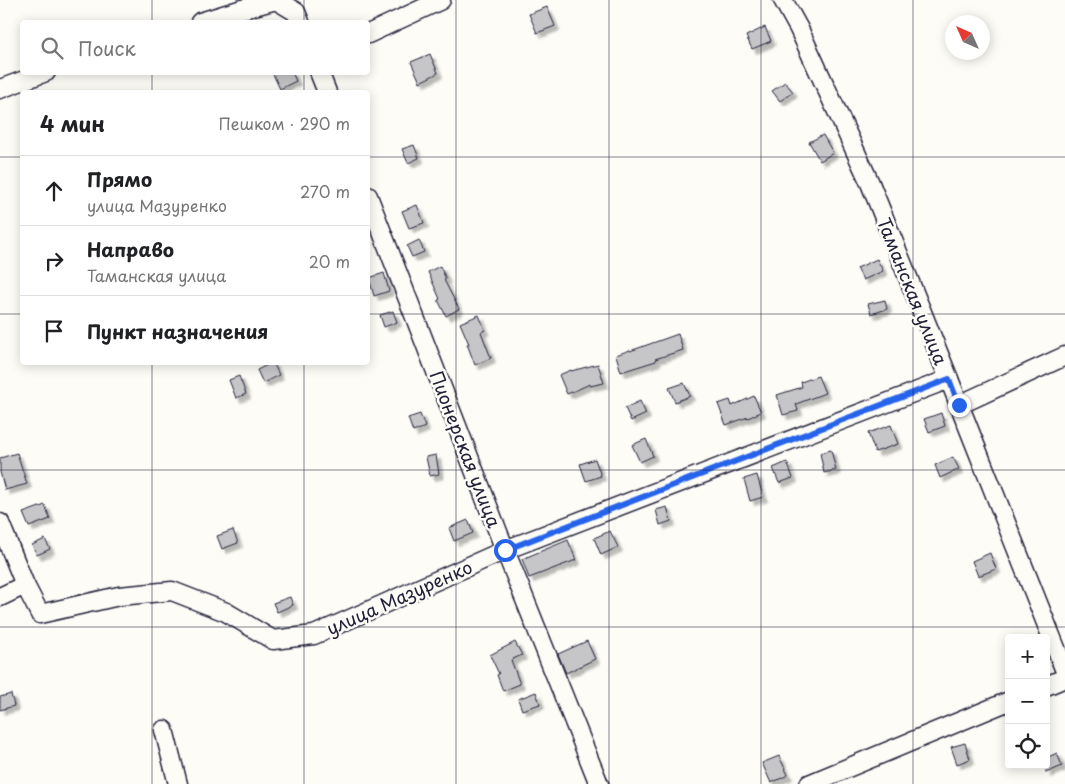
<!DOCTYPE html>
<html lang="ru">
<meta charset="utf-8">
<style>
body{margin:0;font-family:"Playpen Sans",sans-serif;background:#f2f2f2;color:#202124}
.controls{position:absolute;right:15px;bottom:15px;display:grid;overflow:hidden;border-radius:5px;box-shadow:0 2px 12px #0003}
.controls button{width:45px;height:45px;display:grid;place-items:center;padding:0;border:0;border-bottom:1px solid #e0e0e0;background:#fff;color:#202124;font:25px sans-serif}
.compass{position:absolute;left:945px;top:15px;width:45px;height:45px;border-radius:50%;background:#fff;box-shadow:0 2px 12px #0003;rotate:315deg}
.stop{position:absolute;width:15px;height:15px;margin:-11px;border:4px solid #2563eb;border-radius:50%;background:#fff}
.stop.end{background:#2563eb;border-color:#fff;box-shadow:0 1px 5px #0008}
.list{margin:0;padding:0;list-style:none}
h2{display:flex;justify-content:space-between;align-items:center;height:65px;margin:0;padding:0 20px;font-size:21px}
h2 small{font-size:16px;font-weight:400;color:#757577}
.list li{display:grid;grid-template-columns:32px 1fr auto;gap:15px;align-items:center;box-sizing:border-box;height:70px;padding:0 20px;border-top:1px solid #e0e0e0}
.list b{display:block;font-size:19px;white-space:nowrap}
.list p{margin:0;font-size:16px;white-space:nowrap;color:#757577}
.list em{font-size:16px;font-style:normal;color:#757577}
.icon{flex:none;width:28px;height:28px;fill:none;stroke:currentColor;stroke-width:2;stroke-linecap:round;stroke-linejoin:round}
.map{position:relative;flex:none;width:1065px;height:784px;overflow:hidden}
.search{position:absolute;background:#fff;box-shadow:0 2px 12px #0003;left:20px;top:20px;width:350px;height:55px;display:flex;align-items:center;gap:12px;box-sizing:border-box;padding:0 18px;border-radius:5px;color:#757577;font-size:19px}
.panel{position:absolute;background:#fff;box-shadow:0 2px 12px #0003;left:20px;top:90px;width:350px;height:275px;border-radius:5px}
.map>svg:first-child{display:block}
.building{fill:#c6c6c8;stroke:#22223b;filter:url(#shadow)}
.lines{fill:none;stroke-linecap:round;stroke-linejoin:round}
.minor-casing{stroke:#22223b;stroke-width:21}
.minor{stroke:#fdfcf7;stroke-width:18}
.route{stroke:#2563eb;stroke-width:6}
.grid{fill:none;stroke:#22223b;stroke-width:1;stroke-opacity:0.55}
.labels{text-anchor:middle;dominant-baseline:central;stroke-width:5;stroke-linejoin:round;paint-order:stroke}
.street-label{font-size:18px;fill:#22223b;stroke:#fdfcf7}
</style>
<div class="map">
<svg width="1065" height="784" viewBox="0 0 1065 784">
<defs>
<filter id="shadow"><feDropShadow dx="4.5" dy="4.5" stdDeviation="1" flood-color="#0004"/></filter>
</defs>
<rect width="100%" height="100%" fill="#fdfcf7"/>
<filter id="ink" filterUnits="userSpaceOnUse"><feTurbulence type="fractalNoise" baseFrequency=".02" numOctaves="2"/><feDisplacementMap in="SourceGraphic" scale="10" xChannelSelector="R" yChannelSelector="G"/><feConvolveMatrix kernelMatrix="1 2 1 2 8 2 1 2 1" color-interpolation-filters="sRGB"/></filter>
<g filter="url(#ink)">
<g class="building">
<polygon points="547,7 555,26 537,33 529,14"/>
<polygon points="765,27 771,41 752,49 746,36"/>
<polygon points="430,54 438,73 420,82 411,62"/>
<polygon points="272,72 292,72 296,81 280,89"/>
<polygon points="785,82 793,92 780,101 772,91"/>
<polygon points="823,135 833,153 820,161 809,142"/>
<polygon points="414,145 419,158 408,163 402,149"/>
<polygon points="417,205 424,223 409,228 402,211"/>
<polygon points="419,240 424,252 412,257 407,246"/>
<polygon points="877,259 883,271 863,280 857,268"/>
<polygon points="440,266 446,279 444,280 459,309 446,316 438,300 440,299 428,272"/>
<polygon points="384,273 389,291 374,296 369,278"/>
<polygon points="885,300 887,309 871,314 868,304"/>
<polygon points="393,311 397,322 384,327 380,315"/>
<polygon points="479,315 485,330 481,332 491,358 475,365 467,344 469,344 460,323"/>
<polygon points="678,334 683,350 655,359 656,361 621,372 616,355 630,350 630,351"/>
<polygon points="273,362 279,375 263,383 257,370"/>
<polygon points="598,364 604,383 590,386 590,384 567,394 559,375 571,370 571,371"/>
<polygon points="239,376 246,394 236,398 229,380"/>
<polygon points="818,376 825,393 796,404 798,411 783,415 777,395 802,387 801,382"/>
<polygon points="684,383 690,396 675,402 669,388"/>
<polygon points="754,396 761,412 748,418 748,417 726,425 718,404 730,400 732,406"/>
<polygon points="640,401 646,414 631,421 625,408"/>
<polygon points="941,413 945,426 929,432 924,419"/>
<polygon points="420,414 425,427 413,432 408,418"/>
<polygon points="891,425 898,444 875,452 868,433"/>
<polygon points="646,439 653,456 640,462 632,445"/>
<polygon points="831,450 836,470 824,473 820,453"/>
<polygon points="17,453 27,484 5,490 0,472 0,458"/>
<polygon points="436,455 439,474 430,476 426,457"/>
<polygon points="953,457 959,469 940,478 935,465"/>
<polygon points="595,459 601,476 586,481 580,464"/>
<polygon points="787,462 793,478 779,483 773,468"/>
<polygon points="757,475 763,497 750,501 744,479"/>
<polygon points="45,505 50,519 29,527 23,513"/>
<polygon points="667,507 671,521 660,525 656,510"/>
<polygon points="468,520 473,533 454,541 449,528"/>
<polygon points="233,530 238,543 222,549 217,536"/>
<polygon points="610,531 618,547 601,555 594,538"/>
<polygon points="45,539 50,549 37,555 32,545"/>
<polygon points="568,540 576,560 529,578 522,559"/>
<polygon points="990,553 996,569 978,576 972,561"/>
<polygon points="290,597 293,605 277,612 273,603"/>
<polygon points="587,641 595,659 566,673 558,654"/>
<polygon points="515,642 522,655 511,660 520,684 503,691 497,675 499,674 490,655"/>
<polygon points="536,692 540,704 522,710 518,699"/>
<polygon points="11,694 14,706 0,710 0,697"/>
<polygon points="965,743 970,759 957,764 951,747"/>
<polygon points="1057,753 1062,766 1046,773 1046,758"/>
<polygon points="779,756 788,775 771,783 762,763"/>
</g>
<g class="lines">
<defs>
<g id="minor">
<polyline points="783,0 799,29 870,183 949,379 1065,671"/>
<polyline points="200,22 239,10 276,0 296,12 300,22"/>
<polyline points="368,34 441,0"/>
<polyline points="319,72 327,92"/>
<polyline points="0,89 46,72"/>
<polyline points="368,196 505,550 599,784"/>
<polyline points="959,405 1065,356"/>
<polyline points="0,523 25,585"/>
<polyline points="0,597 25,585 40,614 119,596 172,591 226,612 273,640 314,635 505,550 949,379"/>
<polyline points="1046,686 1065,678"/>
<polyline points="164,730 178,784"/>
<polyline points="809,784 1009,701"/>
</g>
</defs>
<use href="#minor" class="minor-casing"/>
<use href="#minor" class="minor"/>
</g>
</g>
<g class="lines" filter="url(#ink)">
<polyline class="route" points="505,550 949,379 959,405"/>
</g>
<path class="grid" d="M152,0V22M304,0V22M456,0V784M609,0V784M761,0V784M913,0V784M152,72V92M304,72V92M0,157H22M368,157H1065M0,314H22M368,314H1065M152,362V784M304,362V784M0,470H1065M0,627H1065"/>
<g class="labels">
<g class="street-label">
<text transform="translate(913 291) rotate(68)">Таманская улица</text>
<text transform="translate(466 449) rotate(69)">Пионерская улица</text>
<text transform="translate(399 597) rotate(-24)">улица Мазуренко</text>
</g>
</g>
</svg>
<div class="controls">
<button>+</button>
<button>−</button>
<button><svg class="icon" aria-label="locate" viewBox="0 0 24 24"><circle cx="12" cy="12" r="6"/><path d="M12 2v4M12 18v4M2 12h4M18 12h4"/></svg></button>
</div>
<svg class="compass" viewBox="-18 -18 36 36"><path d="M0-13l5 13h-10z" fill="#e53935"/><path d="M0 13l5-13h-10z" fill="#757577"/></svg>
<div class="stop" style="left:505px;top:550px"></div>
<div class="stop end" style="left:959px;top:405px"></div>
<div class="search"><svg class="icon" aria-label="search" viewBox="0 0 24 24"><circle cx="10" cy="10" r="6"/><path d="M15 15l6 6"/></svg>Поиск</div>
<section class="panel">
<h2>4 мин<small>Пешком · 290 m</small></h2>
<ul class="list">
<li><svg class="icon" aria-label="ahead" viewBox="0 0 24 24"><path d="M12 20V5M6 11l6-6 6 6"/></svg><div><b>Прямо</b><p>улица Мазуренко</p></div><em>270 m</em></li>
<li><svg class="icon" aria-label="right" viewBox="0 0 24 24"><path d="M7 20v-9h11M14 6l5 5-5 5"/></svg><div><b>Направо</b><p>Таманская улица</p></div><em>20 m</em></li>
<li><svg class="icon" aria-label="arrive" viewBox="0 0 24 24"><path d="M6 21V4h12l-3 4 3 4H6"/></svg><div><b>Пункт назначения</b></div></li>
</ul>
</section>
</div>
